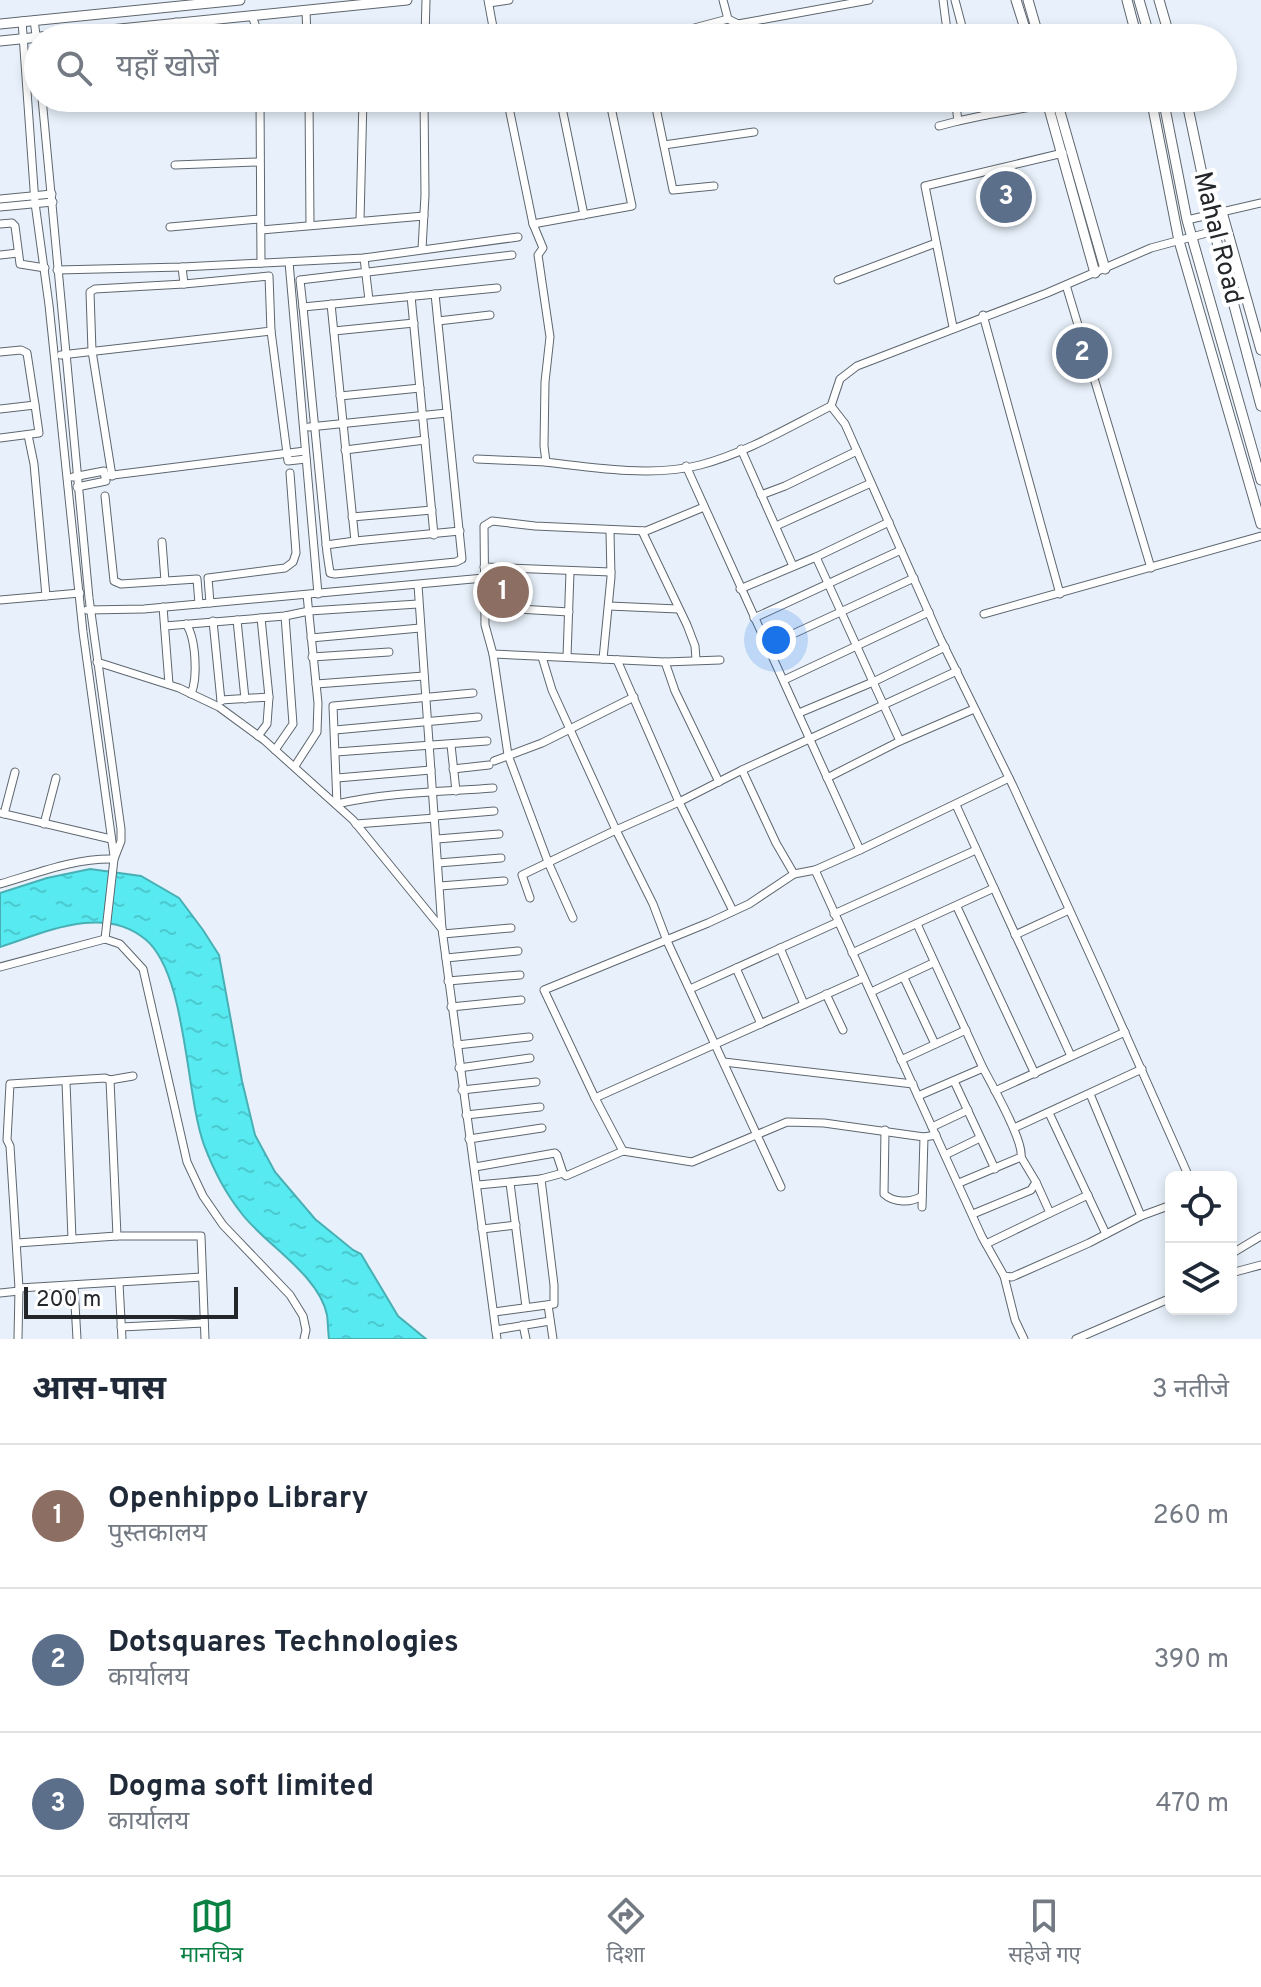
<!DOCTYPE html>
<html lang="hi">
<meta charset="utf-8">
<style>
body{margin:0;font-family:Overpass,"Noto Sans Devanagari",sans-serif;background:#f2f2f3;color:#1f2937}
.controls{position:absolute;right:24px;bottom:24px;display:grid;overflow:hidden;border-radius:12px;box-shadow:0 4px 12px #0003}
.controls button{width:72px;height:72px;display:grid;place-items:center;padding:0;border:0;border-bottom:2px solid #e0e1e3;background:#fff;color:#1f2937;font:40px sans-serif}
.scale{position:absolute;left:24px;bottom:20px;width:214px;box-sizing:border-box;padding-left:8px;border:4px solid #24272a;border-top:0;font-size:22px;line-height:28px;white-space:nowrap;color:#24272a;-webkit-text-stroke:6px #fff;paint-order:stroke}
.you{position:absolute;left:776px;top:640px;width:28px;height:28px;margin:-20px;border:6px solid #fff;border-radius:50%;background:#1a73e8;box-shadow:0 0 0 12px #1a73e833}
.badge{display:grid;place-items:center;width:52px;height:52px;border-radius:50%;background:#0b8043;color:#fff;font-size:26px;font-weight:700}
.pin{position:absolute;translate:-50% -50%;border:4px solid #fff;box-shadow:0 2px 8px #0006}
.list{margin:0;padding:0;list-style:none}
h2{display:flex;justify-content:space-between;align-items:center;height:104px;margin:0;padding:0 32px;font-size:34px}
h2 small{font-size:26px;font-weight:400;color:#747a83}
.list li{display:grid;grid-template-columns:52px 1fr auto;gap:24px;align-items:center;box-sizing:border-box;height:144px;padding:0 32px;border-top:2px solid #e0e1e3}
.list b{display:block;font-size:30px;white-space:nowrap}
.list p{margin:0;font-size:26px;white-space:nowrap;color:#747a83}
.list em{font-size:26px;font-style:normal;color:#747a83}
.icon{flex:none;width:44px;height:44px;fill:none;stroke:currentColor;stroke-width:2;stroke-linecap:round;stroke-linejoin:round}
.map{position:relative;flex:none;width:1261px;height:1339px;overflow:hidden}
.search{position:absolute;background:#fff;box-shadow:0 4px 12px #0003;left:24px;right:24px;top:24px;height:88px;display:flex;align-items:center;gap:20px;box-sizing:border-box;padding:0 28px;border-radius:44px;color:#747a83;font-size:30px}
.sheet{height:536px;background:#fff}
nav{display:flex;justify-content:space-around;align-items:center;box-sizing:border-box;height:112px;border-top:2px solid #e0e1e3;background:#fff;font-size:22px;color:#747a83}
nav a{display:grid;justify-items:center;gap:4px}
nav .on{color:#0b8043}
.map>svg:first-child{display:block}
.water{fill:url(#water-ripples);stroke:#48b0b5;stroke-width:2}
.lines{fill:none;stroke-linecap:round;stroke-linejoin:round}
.minor-casing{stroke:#5e666e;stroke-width:9}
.major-casing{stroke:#5e666e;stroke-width:11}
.minor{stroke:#fff;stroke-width:7}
.major{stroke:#fff;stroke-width:9}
.labels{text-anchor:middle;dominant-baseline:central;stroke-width:8;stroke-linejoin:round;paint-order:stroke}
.street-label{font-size:26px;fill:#24272a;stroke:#fff}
</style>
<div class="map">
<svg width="1261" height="1339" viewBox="0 0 1261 1339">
<defs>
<pattern id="water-ripples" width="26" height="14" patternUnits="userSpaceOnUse" patternTransform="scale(2)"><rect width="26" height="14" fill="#57eaf1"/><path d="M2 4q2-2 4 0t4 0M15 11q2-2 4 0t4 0" fill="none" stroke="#4cc9cf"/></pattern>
</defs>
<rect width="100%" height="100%" fill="#e8f1fb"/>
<path class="water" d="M90,869L141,876L179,898L203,930L219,955L242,1081L255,1135L275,1172L315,1219L353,1250L361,1254L398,1316L426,1339H329C328,1331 328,1323 327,1315C319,1275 266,1245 242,1214C226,1194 213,1169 204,1145C185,1092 187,973 145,939C103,904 44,933 0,947V893L47,878Z"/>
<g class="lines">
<defs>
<g id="minor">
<polyline points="488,0 495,38"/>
<polyline points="723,0 728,19 738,24 869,0"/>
<polyline points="943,0 948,38"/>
<polyline points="955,0 965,38"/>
<polyline points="489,3 509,0"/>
<polyline points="306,10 307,38"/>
<polyline points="252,16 260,38"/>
<polyline points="34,20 38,50"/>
<polyline points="22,21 35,203 49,305 83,632 114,856"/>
<polyline points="176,22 176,38"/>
<polyline points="425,38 426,0"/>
<polyline points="657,38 728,19"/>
<polyline points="42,98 89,598 121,829 121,841 114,859 105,939"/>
<polyline points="179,98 179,105 184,107 313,98"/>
<polyline points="260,98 261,263"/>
<polyline points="309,98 310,225"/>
<path d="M507,98L533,224L543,248L538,255L550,337L545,382L544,446L546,462C593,468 655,477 700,465C746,453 789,427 831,406"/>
<polyline points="560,98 584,215"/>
<polyline points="654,98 673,190 714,186"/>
<polyline points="955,98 958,121 986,115"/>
<polyline points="981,98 986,115 1048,104"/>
<polyline points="939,126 958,121"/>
<polyline points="664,145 754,132"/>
<polyline points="175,165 259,162"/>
<polyline points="0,199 52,194"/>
<polyline points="0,207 53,202"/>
<polyline points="1187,220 1261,203"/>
<polyline points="360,221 363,98"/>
<polyline points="0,224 12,223 15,226 20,264 45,268"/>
<polyline points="533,224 632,206 609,98"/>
<polyline points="170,227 260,219"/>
<polyline points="261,230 424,216"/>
<polyline points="422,249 425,195 424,98"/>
<polyline points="0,255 18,253"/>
<polyline points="364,258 369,300"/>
<polyline points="289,262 318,594"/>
<polyline points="57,270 182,267 364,258 518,237"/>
<polyline points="838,280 936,243"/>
<polyline points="1066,285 1151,568"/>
<polyline points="497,288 303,307 300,280 512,255"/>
<polyline points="411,296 434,535"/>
<polyline points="331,304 355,541 460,531"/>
<polyline points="303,307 327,553 330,573 335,574 456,562 462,559 435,294"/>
<polyline points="983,315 1060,594"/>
<polyline points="438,321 490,315"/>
<polyline points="953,327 925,186 1063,153"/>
<polyline points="271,331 288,461 306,459"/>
<polyline points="334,331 414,323"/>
<polyline points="0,352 21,350 27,353 35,405"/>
<polyline points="61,355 271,331 269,276 184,284 182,267"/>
<polyline points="340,396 420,388"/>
<polyline points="0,409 35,405 39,433 0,438"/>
<polyline points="309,427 447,413"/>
<polyline points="28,435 34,464 46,596"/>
<polyline points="741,449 793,566"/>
<polyline points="345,450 425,440"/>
<polyline points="477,459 546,462"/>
<polyline points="686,466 860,850 1009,778"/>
<polyline points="105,476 305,451"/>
<polyline points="112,476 92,351 90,292 95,289 184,284"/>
<polyline points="73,477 104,471 106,481 77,487"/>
<polyline points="761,495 785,486 857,451"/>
<polyline points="105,496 114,581 121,584 197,579 199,604"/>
<polyline points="704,507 646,531 535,526 492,521 484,526 485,625 493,654 665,662 720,660"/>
<polyline points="352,517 432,510"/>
<polyline points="776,526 871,483"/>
<polyline points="642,531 687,625 695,646 696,659"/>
<polyline points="162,542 165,581"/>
<polyline points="326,545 355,541"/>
<polyline points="816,557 900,741"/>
<polyline points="484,567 611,572"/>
<polyline points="418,585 442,929 497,1339"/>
<polyline points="740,589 816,557 889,522"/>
<polyline points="0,600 80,593"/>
<polyline points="210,603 208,578 285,568 293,562 296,553 290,473"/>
<polyline points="609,606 678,609"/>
<polyline points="163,607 169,684"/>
<polyline points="485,607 569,612"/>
<polyline points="87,610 144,609 484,578"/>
<polyline points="984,614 1261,536"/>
<polyline points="261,618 269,697"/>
<polyline points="754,618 901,550"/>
<polyline points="237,620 245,699"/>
<polyline points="213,621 221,701"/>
<path d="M186,624C196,638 198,678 191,694"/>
<polyline points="165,626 285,616 309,611 418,604"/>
<polyline points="311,638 420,628"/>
<polyline points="767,646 914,578"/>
<polyline points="493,654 508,755 548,862 573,918"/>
<polyline points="312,657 389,652"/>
<polyline points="567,657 570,572"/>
<polyline points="603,659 611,577 610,531"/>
<polyline points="617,660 679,802 733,911"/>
<polyline points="97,662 179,688 219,707 264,740 353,820 442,929"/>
<polyline points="665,662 675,691 719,782"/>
<polyline points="784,680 929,612"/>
<polyline points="316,684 424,676"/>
<path d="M473,693L333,706L337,804C388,792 441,792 493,788"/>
<polyline points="221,700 269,697 267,724 258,736"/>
<polyline points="799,713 873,682 945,647"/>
<polyline points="335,730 478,717"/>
<polyline points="451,745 456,791"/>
<polyline points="275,750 293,724 285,616"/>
<polyline points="336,752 487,741"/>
<polyline points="494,761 542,743 634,697"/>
<polyline points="295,766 317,732 318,703 307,595"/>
<polyline points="453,769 489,765"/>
<polyline points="742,770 957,671"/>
<polyline points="337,778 431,770"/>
<polyline points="827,778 900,741 974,709"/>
<polyline points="956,805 1071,1056"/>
<polyline points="0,813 111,839"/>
<polyline points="4,814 15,772"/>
<polyline points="435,816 494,811"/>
<polyline points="44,824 56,778"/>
<polyline points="356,824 435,818"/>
<polyline points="437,839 499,834"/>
<polyline points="438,863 501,858"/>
<polyline points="815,870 860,850"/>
<path d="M0,884C38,873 74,858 114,859"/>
<polyline points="440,886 504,881"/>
<polyline points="530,898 522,875 616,830 552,690 542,657"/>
<polyline points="957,907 1035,1074"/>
<polyline points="834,914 976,850"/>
<polyline points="917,924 983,1068"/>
<polyline points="443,934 511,928"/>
<polyline points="1015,935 1069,910"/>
<polyline points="780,948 804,1004"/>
<polyline points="852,953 994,888"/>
<polyline points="446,958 518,951"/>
<polyline points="0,967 105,939 120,944 143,969 187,1162 203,1196 223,1225 290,1295 303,1316 306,1330 304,1339"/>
<polyline points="736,968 761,1024"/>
<polyline points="904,978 935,1044"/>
<polyline points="448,981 520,975"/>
<polyline points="690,989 838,922"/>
<polyline points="871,992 933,963"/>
<polyline points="826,994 843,1030"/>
<polyline points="451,1007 521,1000"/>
<polyline points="457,1045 529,1037"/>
<polyline points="901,1060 966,1030"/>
<polyline points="724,1062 913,1084"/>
<polyline points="459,1068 530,1058"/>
<polyline points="110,1080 117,1236"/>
<polyline points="954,1081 995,1169"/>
<polyline points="66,1082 72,1239"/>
<polyline points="462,1090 536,1082"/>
<polyline points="995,1091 1125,1032"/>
<polyline points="1090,1094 1141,1216"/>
<path d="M918,1096L983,1068C992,1085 1024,1141 1021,1157L959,1183"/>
<polyline points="595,1098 863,978"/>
<polyline points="1049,1113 1106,1234"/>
<polyline points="466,1115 540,1107"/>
<polyline points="932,1127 968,1110"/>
<polyline points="1014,1128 1142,1069"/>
<path d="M885,1130L884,1194C894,1203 911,1203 922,1196"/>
<polyline points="469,1139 542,1128"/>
<polyline points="623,1151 595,1098 544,990 708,923 749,904 794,874"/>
<polyline points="945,1155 980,1138"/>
<polyline points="475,1167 555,1153 557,1155 563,1173"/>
<polyline points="1189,1177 1101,979 1013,786 940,638 845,424 831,406 840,379 857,366 1047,293 1151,248 1214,231"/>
<polyline points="510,1183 526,1307"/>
<polyline points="478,1185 541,1179 563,1173 566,1176 623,1151 692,1162 787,1122 824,1123 924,1137 936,1135"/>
<polyline points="781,1187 667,941 653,904 616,830 679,802 742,770 776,843 794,874 815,870 982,1237 1004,1276 1012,1277 1089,1243 1141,1216 1171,1205"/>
<polyline points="922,1207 924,1137"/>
<polyline points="1050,1213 1088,1195"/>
<polyline points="973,1214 1031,1190 1036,1182 1021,1157"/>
<polyline points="482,1229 516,1225"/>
<polyline points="17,1243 117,1236 201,1236 205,1339"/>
<polyline points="986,1244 1050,1213 1036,1182"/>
<polyline points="1231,1254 1261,1236"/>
<polyline points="1231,1273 1261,1265"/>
<polyline points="1004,1276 1015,1320 1024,1339"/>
<polyline points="119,1283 122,1339"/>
<polyline points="74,1286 77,1339"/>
<polyline points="19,1288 10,1146 7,1140 10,1084 105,1078 110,1080 133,1076"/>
<polyline points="0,1293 19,1291"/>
<polyline points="548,1305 553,1339"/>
<polyline points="494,1312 554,1304 554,1285 541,1179"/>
<polyline points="523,1325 526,1339"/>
<polyline points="121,1327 204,1323"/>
<polyline points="496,1330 550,1321"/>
<polyline points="18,1339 19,1288 202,1277"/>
<polyline points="1076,1339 1171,1298"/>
</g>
<g id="major">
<polyline points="1016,0 1028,38"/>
<polyline points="1028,0 1039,38"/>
<polyline points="1127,0 1137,38"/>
<polyline points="1139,0 1150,38"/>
<polyline points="1159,0 1170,38"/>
<polyline points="0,24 240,0"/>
<polyline points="0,41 407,0"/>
<polyline points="1046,98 1095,273"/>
<polyline points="1056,98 1105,269"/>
<polyline points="1151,98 1179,241 1261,524"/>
<polyline points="1163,98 1187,220 1261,480"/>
<polyline points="1186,98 1214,231 1261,406"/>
<polyline points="1222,212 1261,350"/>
</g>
</defs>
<use href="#minor" class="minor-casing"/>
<use href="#major" class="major-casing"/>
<use href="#minor" class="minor"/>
<use href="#major" class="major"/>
</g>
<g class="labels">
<g class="street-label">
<text transform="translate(1217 238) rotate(76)">Mahal Road</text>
</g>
</g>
</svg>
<div class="controls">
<button><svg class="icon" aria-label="locate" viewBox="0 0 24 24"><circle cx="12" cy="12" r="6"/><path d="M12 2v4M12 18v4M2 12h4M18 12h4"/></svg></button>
<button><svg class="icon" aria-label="layers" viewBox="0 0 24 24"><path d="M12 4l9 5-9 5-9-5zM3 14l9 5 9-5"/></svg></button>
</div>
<div class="scale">200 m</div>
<div class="you"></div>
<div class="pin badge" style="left:503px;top:592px;background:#8d6e63">1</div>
<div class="pin badge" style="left:1082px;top:353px;background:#5c6f8a">2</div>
<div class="pin badge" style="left:1006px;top:197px;background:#5c6f8a">3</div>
<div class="search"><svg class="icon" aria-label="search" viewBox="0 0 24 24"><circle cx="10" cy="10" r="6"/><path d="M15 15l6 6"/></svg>यहाँ खोजें</div>
</div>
<section class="sheet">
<h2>आस-पास<small>3 नतीजे</small></h2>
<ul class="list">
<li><span class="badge" style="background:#8d6e63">1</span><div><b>Openhippo Library</b><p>पुस्तकालय</p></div><em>260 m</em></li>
<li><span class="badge" style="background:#5c6f8a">2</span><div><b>Dotsquares Technologies</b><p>कार्यालय</p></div><em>390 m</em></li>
<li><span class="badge" style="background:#5c6f8a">3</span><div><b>Dogma soft limited</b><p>कार्यालय</p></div><em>470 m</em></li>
</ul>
</section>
<nav>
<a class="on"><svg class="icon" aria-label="map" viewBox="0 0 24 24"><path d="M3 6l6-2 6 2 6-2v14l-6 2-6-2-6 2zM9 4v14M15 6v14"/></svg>मानचित्र</a>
<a><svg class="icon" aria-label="directions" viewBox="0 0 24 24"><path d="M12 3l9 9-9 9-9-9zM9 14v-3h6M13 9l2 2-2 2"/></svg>दिशा</a>
<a><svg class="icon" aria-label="saved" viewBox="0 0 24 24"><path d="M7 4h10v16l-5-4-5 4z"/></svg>सहेजे गए</a>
</nav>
